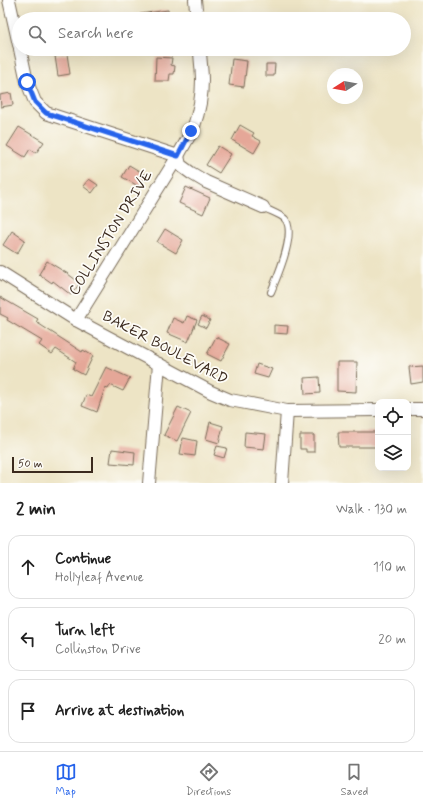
<!DOCTYPE html>
<meta charset="utf-8">
<style>
body{margin:0;font-family:Mynerve,sans-serif;background:#f6f6f6;color:#222}
.controls{position:absolute;right:12px;bottom:12px;display:grid;overflow:hidden;border-radius:8px;box-shadow:0 4px 16px #0002}
.controls button{width:36px;height:36px;display:grid;place-items:center;padding:0;border:0;border-bottom:1px solid #e0e0e0;background:#fff;color:#222;font:20px sans-serif}
.compass{position:absolute;left:327px;top:68px;width:36px;height:36px;border-radius:50%;background:#fff;box-shadow:0 4px 16px #0002;rotate:259deg}
.scale{position:absolute;left:12px;bottom:10px;width:81px;box-sizing:border-box;padding-left:4px;border:2px solid #3b2a1e;border-top:0;font-size:11px;line-height:14px;white-space:nowrap;color:#3b2a1e;-webkit-text-stroke:3px #fdfcf7;paint-order:stroke}
.stop{position:absolute;width:12px;height:12px;margin:-9px;border:3px solid #2563eb;border-radius:50%;background:#fff}
.stop.end{background:#2563eb;border-color:#fff;box-shadow:0 1px 4px #0008}
.list{margin:0;padding:0;list-style:none}
h2{display:flex;justify-content:space-between;align-items:center;height:52px;margin:0;padding:0 16px;font-size:17px}
h2 small{font-size:13px;font-weight:400;color:#767676}
.list li{display:grid;grid-template-columns:26px 1fr auto;gap:12px;align-items:center;box-sizing:border-box;height:64px;margin:0 8px 8px;padding:0 8px;border:1px solid #e0e0e0;border-radius:12px}
.list b{display:block;font-size:15px;white-space:nowrap}
.list p{margin:0;font-size:13px;white-space:nowrap;color:#767676}
.list em{font-size:13px;font-style:normal;color:#767676}
.icon{flex:none;width:22px;height:22px;fill:none;stroke:currentColor;stroke-width:2;stroke-linecap:round;stroke-linejoin:round}
.map{position:relative;flex:none;width:423px;height:483px;overflow:hidden}
.search{position:absolute;background:#fff;box-shadow:0 4px 16px #0002;left:12px;right:12px;top:12px;height:44px;display:flex;align-items:center;gap:10px;box-sizing:border-box;padding:0 14px;border-radius:22px;color:#767676;font-size:15px}
.sheet{height:268px;background:#fff}
nav{display:flex;justify-content:space-around;align-items:center;box-sizing:border-box;height:56px;border-top:1px solid #e0e0e0;background:#fff;font-size:11px;color:#767676}
nav a{display:grid;justify-items:center;gap:2px}
nav .on{color:#2563eb}
.map>svg:first-child{display:block}
.building{fill:#e5a798}
.lines{fill:none;stroke-linecap:round;stroke-linejoin:round}
.service-casing{stroke:#796b58;stroke-width:8}
.minor-casing{stroke:#796b58;stroke-width:14}
.service{stroke:#fff;stroke-width:6}
.minor{stroke:#fff;stroke-width:12}
.route{stroke:#2563eb;stroke-width:5}
.labels{text-anchor:middle;dominant-baseline:central;stroke-width:3.5;stroke-linejoin:round;paint-order:stroke}
.street-label{font-size:15px;fill:#3b2a1e;stroke:#fdfcf7}
</style>
<div class="map">
<svg width="423" height="483" viewBox="0 0 423 483">
<rect width="100%" height="100%" fill="#fdfcf7"/>
<filter id="ink" filterUnits="userSpaceOnUse"><feTurbulence type="fractalNoise" baseFrequency=".025" numOctaves="2"/><feDisplacementMap in="SourceGraphic" scale="8" xChannelSelector="R" yChannelSelector="G"/><feConvolveMatrix kernelMatrix="1 2 1 2 8 2 1 2 1" color-interpolation-filters="sRGB"/></filter>
<filter id="wash" filterUnits="userSpaceOnUse"><feTurbulence type="fractalNoise" baseFrequency=".012" numOctaves="4" result="noise"/><feDisplacementMap in="SourceGraphic" scale="16" xChannelSelector="R" yChannelSelector="G"/><feGaussianBlur stdDeviation="0.9" result="paint"/><feColorMatrix in="noise" values="0 0 0 0 0 0 0 0 0 0 0 0 0 0 0 0 0 1.4 0 .05"/><feComposite in="paint" operator="in"/></filter>
<g filter="url(#wash)">
<rect width="100%" height="100%" fill="#ede4c5"/>
<g id="blocks">
<g class="building">
<polygon points="168,10 169,19 141,19 140,14"/>
<polygon points="67,54 70,74 58,76 55,56"/>
<polygon points="156,57 172,58 171,65 175,66 174,74 170,74 169,81 155,81"/>
<polygon points="232,59 247,61 244,87 229,85"/>
<polygon points="266,64 275,64 274,76 266,76"/>
<polygon points="11,93 13,105 1,107 0,95"/>
<polygon points="240,125 254,133 252,136 261,141 254,153 232,140"/>
<polygon points="19,127 44,142 36,153 30,149 25,157 7,146"/>
<polygon points="218,146 231,154 219,173 206,165"/>
<polygon points="129,165 146,175 140,187 122,177"/>
<polygon points="89,179 98,185 92,193 83,186"/>
<polygon points="186,187 210,198 203,214 179,203"/>
<polygon points="165,229 183,240 176,253 157,242"/>
<polygon points="12,231 25,240 17,254 3,245"/>
<polygon points="47,261 68,274 80,283 71,295 53,281 52,283 39,274"/>
<polygon points="0,297 38,319 36,322 82,352 83,350 93,356 84,375 73,369 76,362 56,349 52,354 39,345 42,341 7,320 8,318 0,314"/>
<polygon points="187,316 197,320 188,342 167,333 173,318 184,323"/>
<polygon points="202,316 210,320 206,328 198,324"/>
<polygon points="274,325 288,326 287,334 274,333"/>
<polygon points="216,337 230,344 221,361 207,354"/>
<polygon points="337,362 357,362 356,392 337,391"/>
<polygon points="257,364 272,369 268,378 254,374"/>
<polygon points="423,366 423,382 411,384 409,367"/>
<polygon points="106,367 130,378 123,391 110,385 108,389 105,388 97,412 82,406 86,395 91,397"/>
<polygon points="319,377 320,393 305,394 304,378"/>
<polygon points="178,407 191,413 177,441 164,435"/>
<polygon points="210,422 223,426 219,443 206,439"/>
<polygon points="245,432 266,434 264,449 244,447"/>
<polygon points="338,432 378,432 378,447 339,447"/>
<polygon points="300,435 314,435 314,452 306,452 306,449 300,449"/>
<polygon points="183,438 197,441 195,456 180,454"/>
<polygon points="217,446 227,448 224,458 214,455"/>
<polygon points="112,449 135,452 134,465 110,463"/>
</g>
</g>
</g>
<g filter="url(#ink)">
<use href="#blocks" fill-opacity="0" stroke="#796b58" stroke-width="1"/>
<g class="lines">
<defs>
<path id="service" d="M263,207C267,210 282,215 285,219C297,233 277,277 271,292"/>
<g id="minor">
<polyline points="9,0 19,45"/>
<polyline points="195,0 197,19"/>
<polyline points="20,49 27,82 35,102 46,113 178,156 180,165 191,173 206,182 263,207"/>
<polyline points="0,272 76,320 211,392 230,400 287,411 378,410"/>
<path d="M76,320L178,156C183,146 190,136 194,126C199,112 202,95 202,80C202,70 200,59 200,49"/>
<polyline points="408,409 423,409"/>
<polyline points="149,483 159,364"/>
<polyline points="282,483 287,411"/>
</g>
</defs>
<use href="#service" class="service-casing"/>
<use href="#minor" class="minor-casing"/>
<use href="#service" class="service"/>
<use href="#minor" class="minor"/>
</g>
</g>
<g class="lines" filter="url(#ink)">
<polyline class="route" points="27,82 35,102 46,113 178,156 191,131"/>
</g>
<g class="labels">
<g class="street-label">
<text transform="translate(111 233) rotate(-58)">COLLINSTON DRIVE</text>
<text transform="translate(165 348) rotate(28)">BAKER BOULEVARD</text>
</g>
</g>
</svg>
<div class="controls">
<button><svg class="icon" aria-label="locate" viewBox="0 0 24 24"><circle cx="12" cy="12" r="6"/><path d="M12 2v4M12 18v4M2 12h4M18 12h4"/></svg></button>
<button><svg class="icon" aria-label="layers" viewBox="0 0 24 24"><path d="M12 4l9 5-9 5-9-5zM3 14l9 5 9-5"/></svg></button>
</div>
<svg class="compass" viewBox="-18 -18 36 36"><path d="M0-13l5 13h-10z" fill="#e53935"/><path d="M0 13l5-13h-10z" fill="#767676"/></svg>
<div class="scale">50 m</div>
<div class="stop" style="left:27px;top:82px"></div>
<div class="stop end" style="left:191px;top:131px"></div>
<div class="search"><svg class="icon" aria-label="search" viewBox="0 0 24 24"><circle cx="10" cy="10" r="6"/><path d="M15 15l6 6"/></svg>Search here</div>
</div>
<section class="sheet">
<h2>2 min<small>Walk · 130 m</small></h2>
<ul class="list">
<li><svg class="icon" aria-label="ahead" viewBox="0 0 24 24"><path d="M12 20V5M6 11l6-6 6 6"/></svg><div><b>Continue</b><p>Hollyleaf Avenue</p></div><em>110 m</em></li>
<li><svg class="icon" aria-label="left" viewBox="0 0 24 24"><path d="M17 20v-9H6M10 6l-5 5 5 5"/></svg><div><b>Turn left</b><p>Collinston Drive</p></div><em>20 m</em></li>
<li><svg class="icon" aria-label="arrive" viewBox="0 0 24 24"><path d="M6 21V4h12l-3 4 3 4H6"/></svg><div><b>Arrive at destination</b></div></li>
</ul>
</section>
<nav>
<a class="on"><svg class="icon" aria-label="map" viewBox="0 0 24 24"><path d="M3 6l6-2 6 2 6-2v14l-6 2-6-2-6 2zM9 4v14M15 6v14"/></svg>Map</a>
<a><svg class="icon" aria-label="directions" viewBox="0 0 24 24"><path d="M12 3l9 9-9 9-9-9zM9 14v-3h6M13 9l2 2-2 2"/></svg>Directions</a>
<a><svg class="icon" aria-label="saved" viewBox="0 0 24 24"><path d="M7 4h10v16l-5-4-5 4z"/></svg>Saved</a>
</nav>
